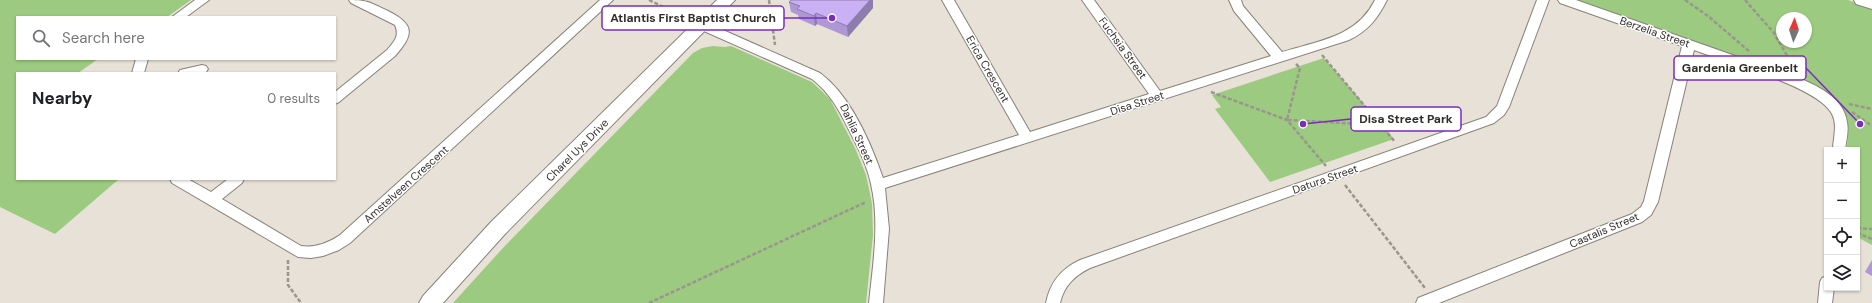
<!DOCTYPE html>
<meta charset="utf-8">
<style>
body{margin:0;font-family:"DM Sans",sans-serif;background:#f6f6f6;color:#202124}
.controls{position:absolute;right:12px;bottom:12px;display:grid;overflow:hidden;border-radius:0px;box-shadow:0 1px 3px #0004}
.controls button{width:36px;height:36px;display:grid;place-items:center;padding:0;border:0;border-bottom:1px solid #e0e0e0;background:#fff;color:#202124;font:20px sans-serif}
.compass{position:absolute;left:1776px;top:12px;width:36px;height:36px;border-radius:50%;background:#fff;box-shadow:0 1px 3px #0004;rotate:3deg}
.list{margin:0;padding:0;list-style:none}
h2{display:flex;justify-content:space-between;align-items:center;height:52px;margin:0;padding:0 16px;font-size:17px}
h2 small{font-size:13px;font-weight:400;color:#757577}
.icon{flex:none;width:22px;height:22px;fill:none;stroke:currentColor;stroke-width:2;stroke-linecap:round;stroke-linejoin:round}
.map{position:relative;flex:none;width:1872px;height:303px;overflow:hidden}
.search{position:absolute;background:#fff;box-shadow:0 1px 3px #0004;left:16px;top:16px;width:320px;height:44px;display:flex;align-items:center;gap:10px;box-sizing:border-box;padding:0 14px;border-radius:0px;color:#757577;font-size:15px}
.panel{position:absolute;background:#fff;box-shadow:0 1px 3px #0004;left:16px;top:72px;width:320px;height:108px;border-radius:0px}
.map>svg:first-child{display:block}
.green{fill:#9cca80;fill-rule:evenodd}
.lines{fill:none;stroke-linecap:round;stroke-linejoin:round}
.street-casing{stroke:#888178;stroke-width:2}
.secondary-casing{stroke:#888178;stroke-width:2}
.path{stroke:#9a958d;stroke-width:2.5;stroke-dasharray:4 2;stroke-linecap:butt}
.street{fill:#fff;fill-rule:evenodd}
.secondary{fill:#fff;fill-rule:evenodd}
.wall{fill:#ae98d4}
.shaded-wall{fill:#8d7cac}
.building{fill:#cab1f6;stroke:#8d7cac}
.labels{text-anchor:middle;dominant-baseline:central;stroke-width:3;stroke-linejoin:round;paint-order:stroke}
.street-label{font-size:11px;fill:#312e2a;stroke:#fff}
.leader{fill:none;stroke:#7b2cbf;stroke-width:1.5}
.callout-dot{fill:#7b2cbf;stroke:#fff;stroke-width:1.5}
.callout{fill:#fff;stroke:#7b2cbf;stroke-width:1.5}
.callout-label{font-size:12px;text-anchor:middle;font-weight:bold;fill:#312e2a}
</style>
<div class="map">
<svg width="1872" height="303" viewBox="0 0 1872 303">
<rect width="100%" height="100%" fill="#e8e1d7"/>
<g class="green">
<polygon points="0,0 191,0 167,17 17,17 17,59 98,59 78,73 17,73 17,179 119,179 55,234 0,207"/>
<path d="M1577,0H1848L1872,8V245L1857,237V150H1847C1847,141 1849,131 1847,122C1843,101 1810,82 1792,75ZM1782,18H1806V42H1782Z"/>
<polygon points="713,46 725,47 731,46 812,82 830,99 855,148 866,175 869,189 872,204 873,235 866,303 453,303 502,249 693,53 702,48"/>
<polygon points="1324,58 1394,139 1270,182 1215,109 1221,107 1212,95"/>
</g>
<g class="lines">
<defs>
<g id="street">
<polygon points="195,0 209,0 186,17 172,17"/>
<path d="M349,0C368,0 371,3 388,11C414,24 415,34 395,56L339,102L335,104V92L387,50C394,42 400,36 395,25L351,3Z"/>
<path d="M600,0H613L350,243L339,250L323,256L311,258L298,257L172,183L170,179H188L211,192L228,179H244L242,183L222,199L301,246C316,248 328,243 340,235Z"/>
<path d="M942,0H954L1030,132L1149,94L1082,0H1094L1160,91L1271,56L1234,11L1229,0H1241L1243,6L1282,52C1318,41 1357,37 1375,0H1387C1378,18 1368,31 1349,40L885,188L889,229L883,303H869C873,264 880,223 871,184C867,165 858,148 849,130C839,110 830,93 812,79L697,28L695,25L697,22H705L820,73C850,95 871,143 883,178L1019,135Z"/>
<path d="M1537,0H1549L1509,107L1504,115L1494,123L1090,268C1074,276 1064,286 1060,303H1046C1050,282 1061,269 1080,260L1486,117L1497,106Z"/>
<path d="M1558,0H1576L1801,79C1820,87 1844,99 1847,122C1849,131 1846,141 1845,150H1833C1833,138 1838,125 1832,114C1819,87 1723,61 1694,50L1658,202L1651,215L1642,222L1439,303H1416L1418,298L1632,214L1641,207L1644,201L1682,46L1560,3Z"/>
<polygon points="136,59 148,59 144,73 132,73"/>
<polygon points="202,65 206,66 208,69 206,72 178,73 180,70"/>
<polygon points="1827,276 1827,288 1834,288 1832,303 1818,303 1820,282 1822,278"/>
</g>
<g id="secondary">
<polygon points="717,0 735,0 505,234 443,303 419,303 423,296 491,222"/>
<polygon points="1854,0 1872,0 1872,9 1856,4"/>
</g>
</defs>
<use href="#street" class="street-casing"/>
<use href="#secondary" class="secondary-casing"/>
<g class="path">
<polyline points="649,0 688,19"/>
<polyline points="769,0 775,45"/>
<polyline points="1685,0 1708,16 1750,52"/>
<polyline points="1745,0 1774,33 1794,68"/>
<polyline points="1322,55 1395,142"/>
<polyline points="1296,64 1300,68 1287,120 1380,125"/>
<polyline points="1211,92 1287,120 1326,166"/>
<polyline points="1849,104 1872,109"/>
<polyline points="1852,112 1872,126"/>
<polyline points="1345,185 1425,288"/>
<polyline points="1857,228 1872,229"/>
<polyline points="1857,233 1872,239"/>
<polyline points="288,260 288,285 301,303"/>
<polyline points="649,303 866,202"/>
</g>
<use href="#street" class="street"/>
<use href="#secondary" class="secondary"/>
</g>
<g class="wall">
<polygon points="789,2 873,8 848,37 817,24 815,26 799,19 798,15 791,12"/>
<polygon points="1872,260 1872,276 1865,272"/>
</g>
<g class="shaded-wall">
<polygon points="870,0 873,0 873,8 848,37 847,26"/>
<polygon points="816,13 817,24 815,26 814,16"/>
</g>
<polygon class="building" points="791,0 870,0 847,26 816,13 814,16 797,9 800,6 789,2"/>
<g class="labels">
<g class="street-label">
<text transform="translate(1655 32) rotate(19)">Berzelia Street</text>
<text transform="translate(1123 48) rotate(54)">Fuchsia Street</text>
<text transform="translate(988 69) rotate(60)">Erica Crescent</text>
<text transform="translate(1137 103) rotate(-18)">Disa Street</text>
<text transform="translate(857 134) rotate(65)">Dahlia Street</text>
<text transform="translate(577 150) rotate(-45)">Charel Uys Drive</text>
<text transform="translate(1325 179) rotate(-19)">Datura Street</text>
<text transform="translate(406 184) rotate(-42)">Amstelveen Crescent</text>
<text transform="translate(1604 230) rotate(-23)">Castalis Street</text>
</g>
</g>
<path class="leader" d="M832 18L784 18M1860 124L1806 68M1303 124L1351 119"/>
<g class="callout-dot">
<circle cx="832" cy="18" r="4"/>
<circle cx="1860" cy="124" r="4"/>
<circle cx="1303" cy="124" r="4"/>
</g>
<g class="callout">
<rect x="602" y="6" width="182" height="24" rx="4"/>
<rect x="1674" y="56" width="132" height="24" rx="4"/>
<rect x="1351" y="107" width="110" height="24" rx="4"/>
</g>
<g class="callout-label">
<text x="693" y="22">Atlantis First Baptist Church</text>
<text x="1740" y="72">Gardenia Greenbelt</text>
<text x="1406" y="123">Disa Street Park</text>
</g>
</svg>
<div class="controls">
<button>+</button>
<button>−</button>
<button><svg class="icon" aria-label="locate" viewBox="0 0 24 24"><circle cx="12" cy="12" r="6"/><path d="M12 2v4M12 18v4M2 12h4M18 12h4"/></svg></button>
<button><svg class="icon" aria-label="layers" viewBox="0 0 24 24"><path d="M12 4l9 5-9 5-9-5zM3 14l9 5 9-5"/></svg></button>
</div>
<svg class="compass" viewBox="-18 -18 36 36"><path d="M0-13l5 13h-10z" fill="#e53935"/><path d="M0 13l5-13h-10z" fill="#757577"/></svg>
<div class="search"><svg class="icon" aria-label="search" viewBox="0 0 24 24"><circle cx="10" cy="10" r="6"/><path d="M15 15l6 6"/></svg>Search here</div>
<section class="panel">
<h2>Nearby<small>0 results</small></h2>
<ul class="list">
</ul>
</section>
</div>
